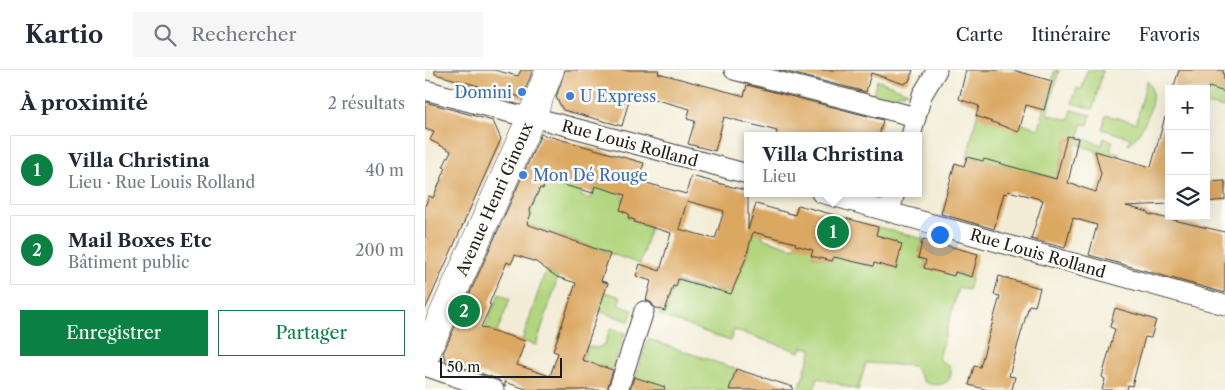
<!DOCTYPE html>
<html lang="fr">
<meta charset="utf-8">
<style>
body{margin:0;font-family:"Libre Caslon Text",serif;background:#f6f6f7;color:#1f2937}
.controls{position:absolute;right:15px;top:15px;display:grid;overflow:hidden;border-radius:0px;box-shadow:0 5px 20px #0002}
.controls button{width:45px;height:45px;display:grid;place-items:center;padding:0;border:0;border-bottom:1px solid #e0e1e3;background:#fff;color:#1f2937;font:25px sans-serif}
.scale{position:absolute;left:15px;bottom:12px;width:122px;box-sizing:border-box;padding-left:5px;border:2px solid #1c1c1c;border-top:0;font-size:14px;line-height:18px;white-space:nowrap;color:#1c1c1c;-webkit-text-stroke:4px #fdfcf7;paint-order:stroke}
.you{position:absolute;left:514px;top:164px;width:18px;height:18px;margin:-12px;border:4px solid #fff;border-radius:50%;background:#1a73e8;box-shadow:0 0 0 8px #1a73e833}
.badge{display:grid;place-items:center;width:32px;height:32px;border-radius:50%;background:#0b8043;color:#fff;font-size:16px;font-weight:700}
.pin{position:absolute;translate:-50% -50%;border:2px solid #fff;box-shadow:0 1px 5px #0006}
.popup{position:absolute;left:319px;top:62px;width:178px;height:65px;box-sizing:border-box;display:grid;place-content:center;border-radius:0px;background:#fff;filter:drop-shadow(0 1px 4px #0005);font-size:16px;white-space:nowrap;color:#747a83}
.popup b{font-size:19px;color:#1f2937}
.popup::after{content:'';position:absolute;left:50%;top:100%;margin-left:-10px;border:10px solid transparent;border-top-color:#fff}
.list{margin:0;padding:0;list-style:none}
h2{display:flex;justify-content:space-between;align-items:center;height:65px;margin:0;padding:0 20px;font-size:21px}
h2 small{font-size:16px;font-weight:400;color:#747a83}
.list li{display:grid;grid-template-columns:32px 1fr auto;gap:15px;align-items:center;box-sizing:border-box;height:70px;margin:0 10px 10px;padding:0 10px;border:1px solid #e0e1e3;border-radius:0px}
.list b{display:block;font-size:19px;white-space:nowrap}
.list p{margin:0;font-size:16px;white-space:nowrap;color:#747a83}
.list em{font-size:16px;font-style:normal;color:#747a83}
.actions{display:flex;gap:10px;padding:15px 20px}
.actions a{flex:1;padding:11px 0;border:1px solid #0b8043;border-radius:0px;text-align:center;font-size:18px;color:#0b8043}
.actions .main{background:#0b8043;color:#fff}
.icon{flex:none;width:28px;height:28px;fill:none;stroke:currentColor;stroke-width:2;stroke-linecap:round;stroke-linejoin:round}
.map{position:relative;flex:none;width:800px;height:320px;overflow:hidden}
header{display:flex;align-items:center;gap:30px;box-sizing:border-box;height:70px;padding:0 25px;background:#fff;border-bottom:1px solid #e0e1e3}
header strong{font-size:24px}
nav{display:flex;gap:28px;margin-inline-start:auto;font-size:18px}
.search{width:350px;height:45px;background:#f6f6f7;display:flex;align-items:center;gap:12px;box-sizing:border-box;padding:0 18px;border-radius:0px;color:#747a83;font-size:19px}
main{display:flex}
aside{flex:1;background:#fff}
.map>svg:first-child{display:block}
.green{fill:#b2d67f;stroke:#67794e}
.building{fill:#dba862;fill-rule:evenodd}
.lines{fill:none;stroke-linecap:round;stroke-linejoin:round}
.street-casing{stroke:#3c3b38;stroke-width:21}
.secondary-casing{stroke:#3c3b38;stroke-width:29}
.street{stroke:#fff;stroke-width:19}
.secondary{stroke:#fff;stroke-width:28}
.shop-dot{fill:#3f7fe0;stroke:#fdfcf7;stroke-width:2}
.labels{text-anchor:middle;dominant-baseline:central;stroke-width:5;stroke-linejoin:round;paint-order:stroke}
.shop-label{font-size:16px;fill:#366cbe;stroke:#fdfcf7;text-anchor:start}
.street-label{font-size:16px;fill:#1c1c1c;stroke:#fdfcf7}
</style>
<header>
<strong>Kartio</strong>
<div class="search"><svg class="icon" aria-label="search" viewBox="0 0 24 24"><circle cx="10" cy="10" r="6"/><path d="M15 15l6 6"/></svg>Rechercher</div>
<nav><a>Carte</a><a>Itinéraire</a><a>Favoris</a></nav>
</header>
<main>
<aside>
<h2>À proximité<small>2 résultats</small></h2>
<ul class="list">
<li><span class="badge">1</span><div><b>Villa Christina</b><p>Lieu · Rue Louis Rolland</p></div><em>40 m</em></li>
<li><span class="badge">2</span><div><b>Mail Boxes Etc</b><p>Bâtiment public</p></div><em>200 m</em></li>
</ul>
<div class="actions"><a class="main">Enregistrer</a><a>Partager</a></div>
</aside>
<div class="map">
<svg width="800" height="320" viewBox="0 0 800 320">
<rect width="100%" height="100%" fill="#fdfcf7"/>
<filter id="ink" filterUnits="userSpaceOnUse"><feTurbulence type="fractalNoise" baseFrequency=".02" numOctaves="2"/><feDisplacementMap in="SourceGraphic" scale="10" xChannelSelector="R" yChannelSelector="G"/><feConvolveMatrix kernelMatrix="1 2 1 2 8 2 1 2 1" color-interpolation-filters="sRGB"/></filter>
<filter id="wash" filterUnits="userSpaceOnUse"><feTurbulence type="fractalNoise" baseFrequency=".0096" numOctaves="4" result="noise"/><feDisplacementMap in="SourceGraphic" scale="20" xChannelSelector="R" yChannelSelector="G"/><feGaussianBlur stdDeviation="1.12" result="paint"/><feColorMatrix in="noise" values="0 0 0 0 0 0 0 0 0 0 0 0 0 0 0 0 0 1.4 0 .05"/><feComposite in="paint" operator="in"/></filter>
<g filter="url(#wash)">
<rect width="100%" height="100%" fill="#f3edd7"/>
<g class="green">
<polygon points="630,0 634,0 622,44 644,50 647,40 666,45 663,55 657,54 654,67 677,75 679,68 688,71 685,80 694,83 693,89 641,70 631,109 607,102 604,112 583,107 586,96 542,87 554,37 614,59"/>
<polygon points="662,0 678,0 668,39 647,33 652,18 657,19"/>
<polygon points="452,10 483,22 452,29 447,28"/>
<path d="M722,10C737,25 717,65 703,75L705,68L677,59L681,45L711,53Z"/>
<polygon points="784,17 800,22 800,38 781,34"/>
<polygon points="118,106 158,117 156,126 166,129 170,116 178,118 196,117 198,131 204,144 203,148 210,150 210,152 225,157 215,194 102,154 106,144 105,141 111,128 108,126 112,118 118,119"/>
<path d="M330,154L336,161L339,169L369,178L370,175L389,178L387,186L407,191L409,187L423,190L425,185L431,192L442,195L445,193L446,196L451,197L473,173L472,171L467,169L464,172L460,170L459,167L454,166L450,168L453,157L498,169L494,182L497,185V189L501,190L499,198L529,202L547,207L543,220L533,218L514,289C517,292 522,294 524,296C526,299 526,301 526,304C524,317 508,316 499,312L489,296L441,293L433,320L393,308L389,320H375L374,319L387,279L377,277L375,282L309,260L305,271L233,245L235,239L241,241L248,216L251,217L252,212L290,222L291,220L306,224L321,188Z"/>
<polygon points="121,199 133,208 111,275 97,271"/>
<polygon points="180,222 196,227 193,235 208,240 204,251 173,241"/>
<polygon points="74,224 85,229 72,262 60,258"/>
<polygon points="185,259 200,263 187,300 157,290 162,276 172,278 180,274"/>
<polygon points="223,269 311,299 304,320 247,320 210,308"/>
</g>
<g id="blocks">
<g class="building">
<polygon points="10,0 69,0 93,6 96,0 108,0 97,28 79,21 79,23 10,4"/>
<polygon points="140,0 234,0 233,3 319,26 322,15 458,50 454,66 351,66 352,61 299,47 290,81 263,74 270,51 262,49 265,39 206,23 197,56 138,40 131,27"/>
<polygon points="354,0 488,0 484,11 479,14 446,3 441,22"/>
<polygon points="541,0 588,0 627,11 619,40 601,35 594,62 551,46 554,36 534,29"/>
<polygon points="754,0 798,0 800,22 784,17 783,19 748,19"/>
<polygon points="0,32 68,51 76,69 0,240 0,136 4,126 8,128 21,98 18,97 26,81 5,70 9,62 0,59"/>
<polygon points="740,47 744,48 744,134 701,136 723,142 723,144 800,162 800,223 664,185 672,155 648,148 640,178 606,169 618,130 604,126 583,121 582,124 579,123 569,159 516,144 530,93 539,96 542,87 558,91 559,89 631,109 642,66 653,68 643,113 671,122 676,104 670,81 726,97"/>
<path d="M116,64L219,93L214,111L261,124L266,106L323,121V160L331,134L370,145L373,135L453,157L451,165L472,171L473,173L477,174L471,199L449,193L448,196L409,187L407,191L386,186L388,180L370,175L371,173L328,162L321,188L306,224L253,209L251,217L248,216L240,241L229,237L227,233L221,230L226,211L211,206L215,194L235,201L246,163L209,152L210,150L203,148L204,144L195,140L200,125L170,116L168,123L120,110L118,119L115,118L105,140L106,144L102,154L185,184L176,211L183,213L157,290L188,300L182,320H104L80,312V317L73,309L21,292L18,283ZM262,131L299,141L290,169L254,159ZM90,185L111,192L132,207L151,213L128,281L133,283L125,306L92,295L100,271L56,257L66,235L64,234L82,192L86,194Z"/>
<polygon points="800,111 800,130 781,132 781,112"/>
<polygon points="498,169 553,184 547,207 530,202 529,206 499,198 501,190 493,188"/>
<polygon points="574,206 615,218 610,236 604,235 584,306 590,307 587,320 563,320 544,315 549,296 555,297 575,226 569,225"/>
<polygon points="690,238 731,250 726,268 720,267 707,316 703,315 702,320 677,320 680,309 677,307 690,259 685,257"/>
<polygon points="311,299 368,317 367,320 304,320"/>
<polygon points="209,307 240,317 239,320 205,320"/>
</g>
</g>
</g>
<g filter="url(#ink)">
<use href="#blocks" fill-opacity="0" stroke="#3c3b38" stroke-width="1"/>
<g class="lines">
<defs>
<g id="street">
<polyline points="309,0 491,47"/>
<polyline points="0,20 90,44 119,50 323,104"/>
<polyline points="486,66 497,25 512,0"/>
<polyline points="396,123 800,235"/>
<polyline points="465,141 470,123"/>
<polyline points="0,296 69,320"/>
<polyline points="193,320 219,241"/>
</g>
<polyline id="secondary" points="0,285 106,48 125,0"/>
</defs>
<use href="#street" class="street-casing"/>
<use href="#secondary" class="secondary-casing"/>
<use href="#street" class="street"/>
<use href="#secondary" class="secondary"/>
</g>
</g>
<g class="shop-dot">
<circle cx="97" cy="22" r="5"/>
<circle cx="145" cy="26" r="5"/>
<circle cx="98" cy="105" r="5"/>
</g>
<g class="labels">
<g class="shop-label">
<text x="87" y="22" text-anchor="end">Domini</text>
<text x="155" y="26">U Express</text>
<text x="108" y="105">Mon Dé Rouge</text>
</g>
<g class="street-label">
<text transform="translate(205 73) rotate(15)">Rue Louis Rolland</text>
<text transform="translate(69 129) rotate(-66)">Avenue Henri Ginoux</text>
<text transform="translate(613 183) rotate(16)">Rue Louis Rolland</text>
</g>
</g>
</svg>
<div class="controls">
<button>+</button>
<button>−</button>
<button><svg class="icon" aria-label="layers" viewBox="0 0 24 24"><path d="M12 4l9 5-9 5-9-5zM3 14l9 5 9-5"/></svg></button>
</div>
<div class="scale">50 m</div>
<div class="you"></div>
<div class="pin badge" style="left:408px;top:162px">1</div>
<div class="popup"><b>Villa Christina</b>Lieu</div>
<div class="pin badge" style="left:39px;top:241px">2</div>
</div>
</main>
